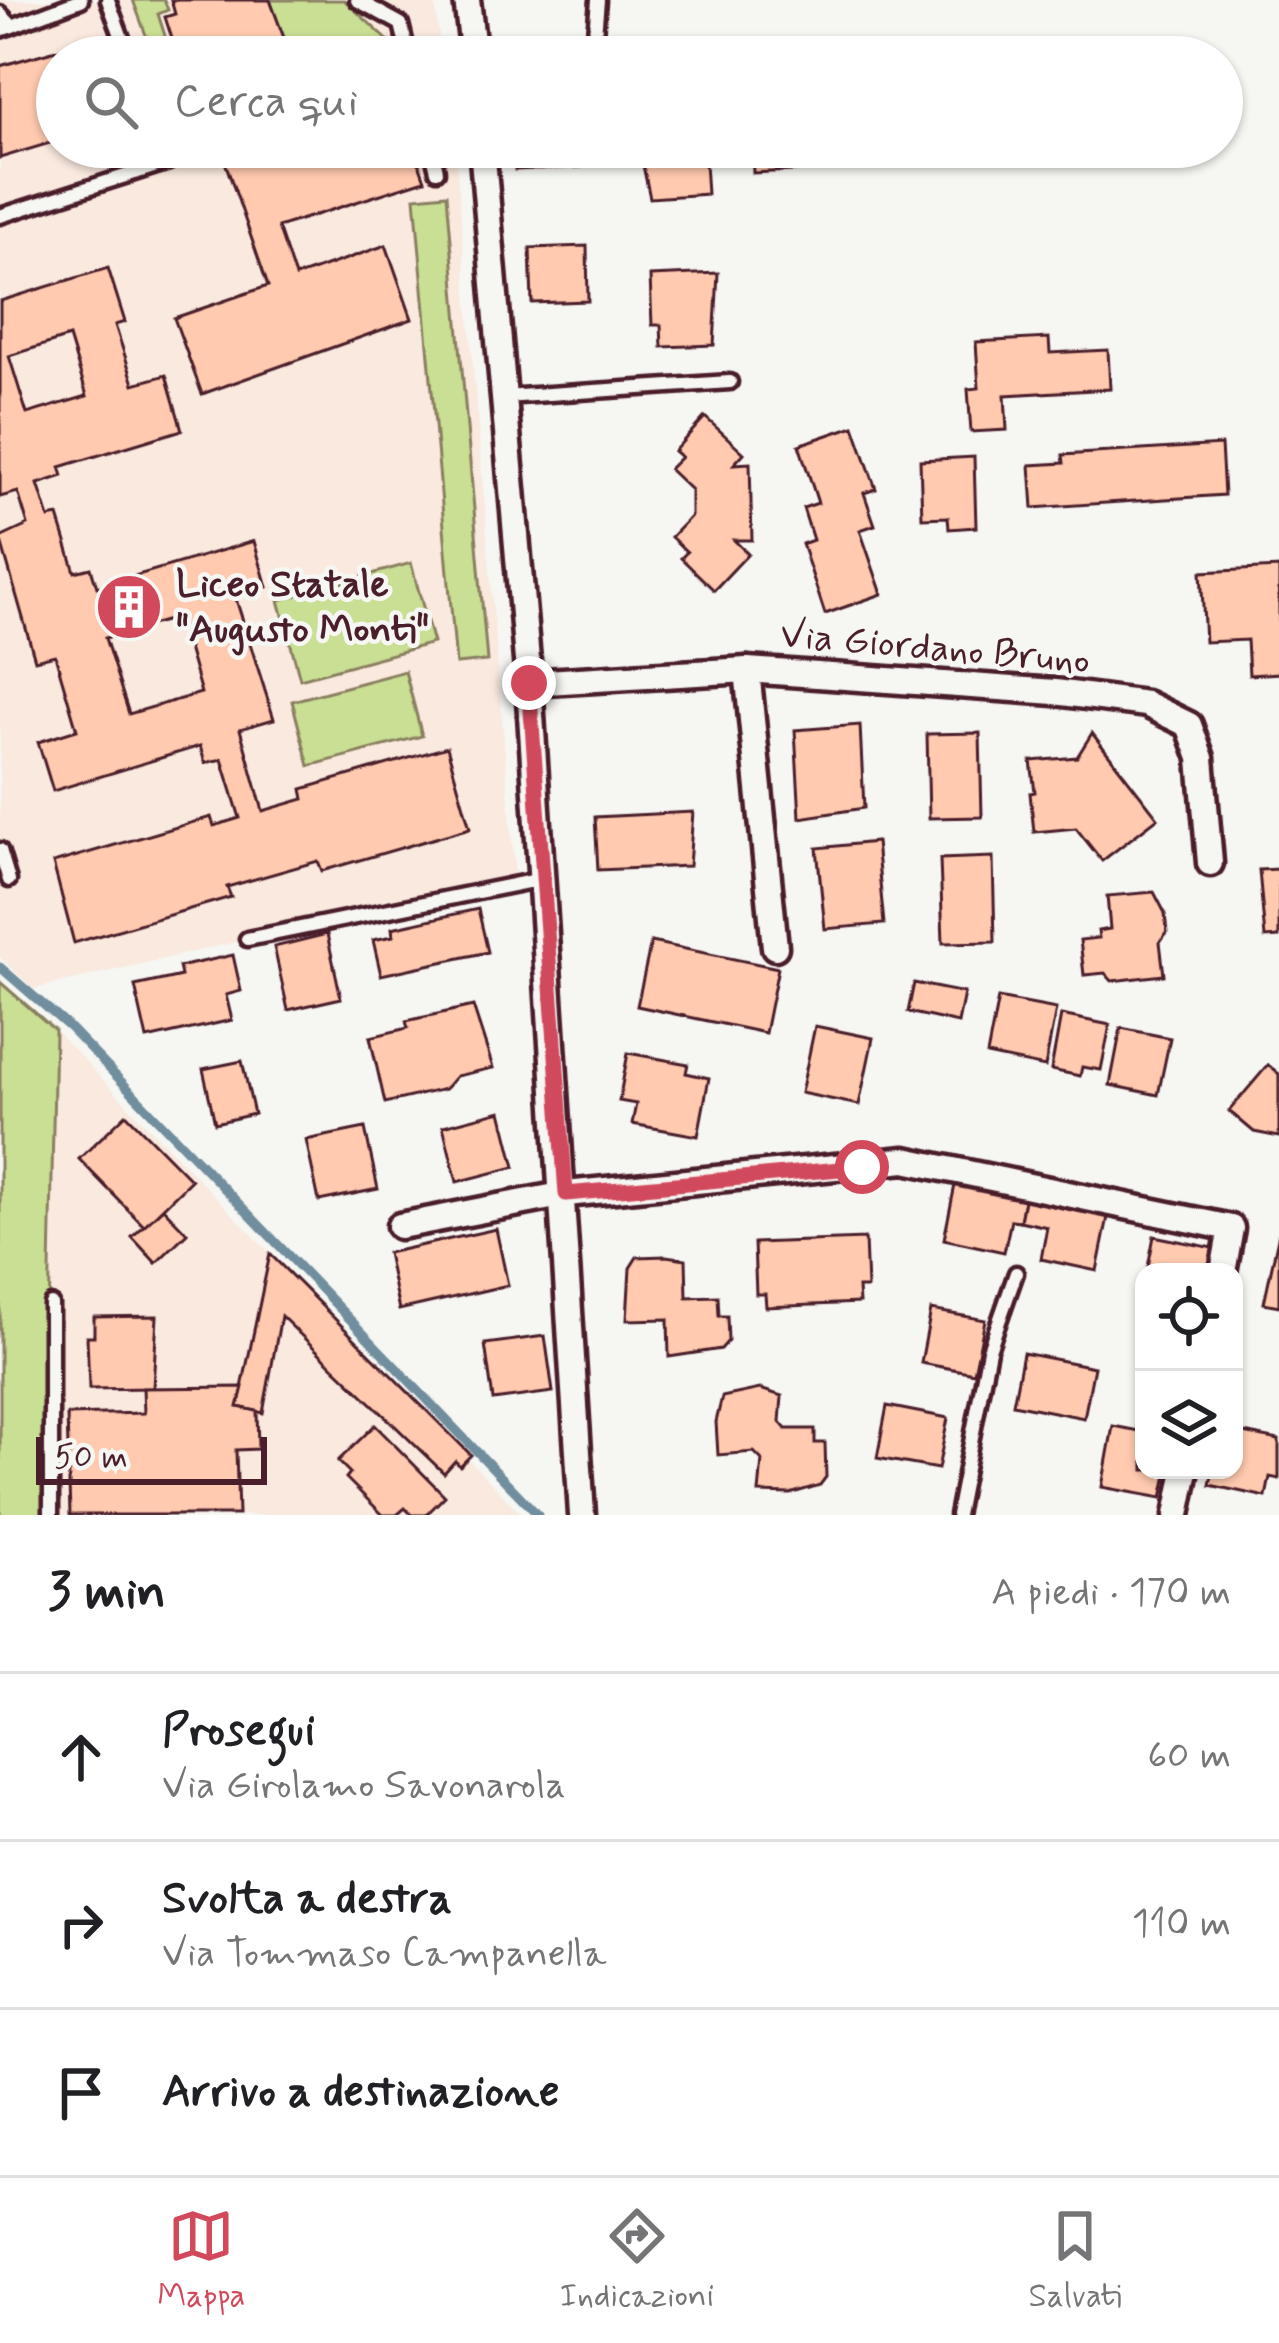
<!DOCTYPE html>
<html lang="it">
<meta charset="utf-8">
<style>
body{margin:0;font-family:Mynerve,sans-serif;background:#f2f2f2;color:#202124}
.controls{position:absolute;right:36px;bottom:36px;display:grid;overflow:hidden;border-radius:24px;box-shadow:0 3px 9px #0004}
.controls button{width:108px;height:108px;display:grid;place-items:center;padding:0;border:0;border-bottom:3px solid #e0e0e0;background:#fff;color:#202124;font:60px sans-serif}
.scale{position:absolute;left:36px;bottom:30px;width:231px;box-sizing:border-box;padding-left:12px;border:6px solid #4a1f2b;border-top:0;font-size:33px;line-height:42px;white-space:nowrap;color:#4a1f2b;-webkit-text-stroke:9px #f6f6f2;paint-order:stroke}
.stop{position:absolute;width:36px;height:36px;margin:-27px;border:9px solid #d1495b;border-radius:50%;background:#fff}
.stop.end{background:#d1495b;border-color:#fff;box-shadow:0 3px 12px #0008}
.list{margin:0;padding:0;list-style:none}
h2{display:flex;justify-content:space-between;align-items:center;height:156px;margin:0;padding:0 48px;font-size:51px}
h2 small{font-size:39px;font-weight:400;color:#757577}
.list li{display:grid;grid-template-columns:78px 1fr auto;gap:36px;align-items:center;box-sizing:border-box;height:168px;padding:0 48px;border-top:3px solid #e0e0e0}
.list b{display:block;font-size:45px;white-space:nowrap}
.list p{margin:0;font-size:39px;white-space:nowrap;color:#757577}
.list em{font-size:39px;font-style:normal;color:#757577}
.icon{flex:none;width:66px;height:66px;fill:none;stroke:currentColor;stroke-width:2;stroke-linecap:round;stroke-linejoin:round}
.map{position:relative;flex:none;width:1279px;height:1515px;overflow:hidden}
.search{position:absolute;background:#fff;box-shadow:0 3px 9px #0004;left:36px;right:36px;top:36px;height:132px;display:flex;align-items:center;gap:30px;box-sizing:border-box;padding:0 42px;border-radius:66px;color:#757577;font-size:45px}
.sheet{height:660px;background:#fff}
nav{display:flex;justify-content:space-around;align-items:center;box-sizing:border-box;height:168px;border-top:3px solid #e0e0e0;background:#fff;font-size:33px;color:#757577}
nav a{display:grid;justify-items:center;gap:6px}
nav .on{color:#d1495b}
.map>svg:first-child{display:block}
.built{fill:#f9e9de}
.green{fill:#c9df94;stroke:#8a7f60;stroke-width:3}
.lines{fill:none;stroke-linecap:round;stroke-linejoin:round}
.stream{stroke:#718e9e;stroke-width:9}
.building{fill:#ffcaaf;stroke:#4a1f2b;stroke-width:3;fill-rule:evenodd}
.lane-casing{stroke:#4a1f2b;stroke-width:21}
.street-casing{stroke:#4a1f2b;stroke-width:33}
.lane{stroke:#f6f6f2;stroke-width:12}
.street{stroke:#f6f6f2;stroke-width:24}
.route{stroke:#d1495b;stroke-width:15}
.labels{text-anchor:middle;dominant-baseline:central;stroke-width:9;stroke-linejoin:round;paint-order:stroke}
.poi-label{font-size:39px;font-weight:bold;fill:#4a1f2b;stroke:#f6f6f2;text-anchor:start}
.street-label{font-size:39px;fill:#4a1f2b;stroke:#f6f6f2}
</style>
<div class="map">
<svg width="1279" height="1515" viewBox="0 0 1279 1515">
<rect width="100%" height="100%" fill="#f6f6f2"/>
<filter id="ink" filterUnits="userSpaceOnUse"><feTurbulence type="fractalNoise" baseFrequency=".00833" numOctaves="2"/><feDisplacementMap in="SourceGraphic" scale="24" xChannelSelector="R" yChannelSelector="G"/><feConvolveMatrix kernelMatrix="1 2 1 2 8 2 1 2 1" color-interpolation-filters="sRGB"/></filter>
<g filter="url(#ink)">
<g class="built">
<polygon points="0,0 434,0 442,57 57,57 57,147 455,147 515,877 33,989 0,957"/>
<polygon points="55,1030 522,1515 54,1515 48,1507"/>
</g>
<g class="green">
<polygon points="133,0 164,0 168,10 158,14 168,45 150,46"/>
<polygon points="270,0 344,0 393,45 355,57 348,40 291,57"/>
<polygon points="447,194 487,661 456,664 415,197"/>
<polygon points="411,563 433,643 300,679 279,600"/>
<polygon points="405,671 422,736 309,766 292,701"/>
<polygon points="0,982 55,1030 45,1515 0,1515"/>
</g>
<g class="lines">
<polyline class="stream" points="0,967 69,1027 538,1515"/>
</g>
<g class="building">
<polygon points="171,0 270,0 291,57 57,57 57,141 0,158 0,66 112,34 117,55 177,54 165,17 175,14"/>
<polygon points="349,40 355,57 300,57"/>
<polygon points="210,147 413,147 425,180 278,227 295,277 386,245 412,319 202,394 174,318 268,286 224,159 215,161"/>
<polygon points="514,147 580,147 581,167 515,170"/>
<polygon points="639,147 704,147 707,194 650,198"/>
<polygon points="752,147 811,147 812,170 753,173"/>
<polygon points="587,246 588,301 532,303 530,248"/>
<path d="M108,268L125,322L115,325L134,384L166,375L182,430L60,467L63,476L38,484L49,518L58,516L75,572L91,568L97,587L254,541L267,587L235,596L274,719L240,729L263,811L304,799L302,789L447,747L470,828L322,871L318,861L227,887L231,897L74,943L53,863L211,817L214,826L240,818L222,759L205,763L200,746L53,791L38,742L77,730L55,655L35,660L0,538L28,525L18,492L0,497V301ZM69,337L87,396L27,414L9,356ZM179,617L201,693L129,714L105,638Z"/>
<polygon points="718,273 714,345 662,347 661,325 652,325 650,276"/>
<polygon points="1049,338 1050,353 1108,350 1110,389 1005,395 1007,430 971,432 968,389 979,388 976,342"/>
<polygon points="705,417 744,453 734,464 750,463 752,540 734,540 748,554 714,590 681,558 687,552 671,537 691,516 691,490 669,469 681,457 674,451"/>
<polygon points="854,426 876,489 864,493 875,525 860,530 882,594 825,614 802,544 813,540 803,508 818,503 799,445"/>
<polygon points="1221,445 1224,495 1033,508 1030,465 1064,463 1063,455"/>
<polygon points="974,457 976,527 949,529 948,517 922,518 920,460"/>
<polygon points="1279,568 1279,673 1249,675 1247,640 1205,642 1201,572"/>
<polygon points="860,725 864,808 800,818 795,730"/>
<polygon points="980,733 982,817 929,818 927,734"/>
<polygon points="1092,733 1158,818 1102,861 1076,828 1034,832 1030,793 1035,792 1031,761 1077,757"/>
<polygon points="693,812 689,866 598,870 595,817"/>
<polygon points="876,842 884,924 825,929 817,848"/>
<polygon points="993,857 995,942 943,943 940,859"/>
<polygon points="1279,869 1279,937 1265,938 1259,870"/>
<polygon points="1154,892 1165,913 1167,932 1160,942 1164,975 1112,981 1105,973 1084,975 1080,940 1099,938 1098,931 1110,929 1107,896"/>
<polygon points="478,909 488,952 381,975 373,940 393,936 392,928"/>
<polygon points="327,934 341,998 288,1010 274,947"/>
<polygon points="651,942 778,968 765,1033 637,1006"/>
<polygon points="233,955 241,991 226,995 232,1020 147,1039 135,986 181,976 179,967"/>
<polygon points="914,983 964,993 958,1023 908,1012"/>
<polygon points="998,998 1056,1009 1045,1067 987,1055"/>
<polygon points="473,1006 493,1068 456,1076 445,1089 385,1103 370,1037 408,1028 406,1021"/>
<polygon points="1061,1015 1110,1025 1101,1070 1082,1067 1080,1076 1051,1070"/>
<polygon points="815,1026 873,1038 859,1105 801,1093"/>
<polygon points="1121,1028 1170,1038 1158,1095 1110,1085"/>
<polygon points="628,1053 688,1064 686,1073 709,1078 698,1136 632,1124 636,1104 619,1101"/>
<polygon points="242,1061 254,1114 215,1123 203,1069"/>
<polygon points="1268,1065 1279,1074 1279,1137 1254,1132 1229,1111"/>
<polygon points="501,1111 515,1167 457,1182 443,1126"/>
<polygon points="126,1114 191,1180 144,1226 79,1159"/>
<polygon points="365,1128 378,1189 319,1201 306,1140"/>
<polygon points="956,1180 1025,1195 1020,1221 1011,1220 1004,1252 944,1239"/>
<polygon points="1025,1195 1109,1212 1097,1271 1041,1259 1047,1227 1020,1221"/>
<polygon points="163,1208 187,1233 156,1263 132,1237"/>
<polygon points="496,1229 508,1285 399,1310 387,1253"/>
<polygon points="1279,1233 1279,1306 1264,1303"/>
<polygon points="1154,1236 1213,1248 1208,1272 1147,1272"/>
<polygon points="865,1239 867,1288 858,1288 859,1303 766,1307 765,1294 756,1294 754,1243"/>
<polygon points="270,1254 471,1455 460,1466 455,1461 444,1473 281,1316 263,1413 238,1407"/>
<polygon points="666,1256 686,1259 687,1297 718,1296 719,1316 727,1316 728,1341 721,1349 669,1357 668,1319 627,1320 630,1268 637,1257"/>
<polygon points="931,1310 985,1320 974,1373 921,1363"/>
<polygon points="157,1316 153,1388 89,1389 87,1336 94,1336 94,1317"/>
<polygon points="545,1336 553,1392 493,1400 485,1344"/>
<polygon points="1023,1353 1094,1367 1084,1418 1013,1404"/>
<polygon points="243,1387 238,1407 257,1411 258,1449 236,1450 238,1515 70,1515 67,1415 144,1413 143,1388"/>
<polygon points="760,1389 782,1396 780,1422 786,1429 815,1429 815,1443 825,1443 826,1477 820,1485 790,1494 759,1493 762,1460 754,1452 718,1455 716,1422 722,1397"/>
<polygon points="887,1406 948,1418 938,1469 877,1458"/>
<polygon points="375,1425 445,1496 426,1515 412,1515 405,1508 397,1515 383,1515 346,1478 350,1473 338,1461"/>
<polygon points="1113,1426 1144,1432 1144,1470 1168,1470 1162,1498 1102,1487"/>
<polygon points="1234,1431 1279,1440 1279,1479 1270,1477 1266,1497 1210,1485 1213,1470 1234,1470"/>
</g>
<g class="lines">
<defs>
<g id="lane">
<polyline points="108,0 129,57"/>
<polyline points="357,0 401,24 409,57"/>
<polyline points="0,13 12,26 0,30"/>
<polyline points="12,26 81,0"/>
<polyline points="593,57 598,0"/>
<polyline points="431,147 437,171"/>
<polyline points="0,216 169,162 164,147"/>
<polyline points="504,397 730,382"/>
<polyline points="0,850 9,880"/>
<polyline points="247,939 542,879"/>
<polyline points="51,1304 51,1515"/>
<polyline points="957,1515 989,1350 1016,1273"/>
</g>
<g id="street">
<polyline points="467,0 474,57"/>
<polyline points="482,147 529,683 582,1515"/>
<polyline points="747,670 775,947"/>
<polyline points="529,683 747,670 1055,692 1146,704 1189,725 1201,758 1210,863"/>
<polyline points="400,1226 566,1194 905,1160 1231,1228 1223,1272"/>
<polyline points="1177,1515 1186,1470"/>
</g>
</defs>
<use href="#lane" class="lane-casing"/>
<use href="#street" class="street-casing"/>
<use href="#lane" class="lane"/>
<use href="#street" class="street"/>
</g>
</g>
<g class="lines" filter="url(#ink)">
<polyline class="route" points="529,683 566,1194 862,1167"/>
</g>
<defs>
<symbol id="building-disc" viewBox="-11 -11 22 22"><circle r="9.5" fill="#d1495b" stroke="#f6f6f2"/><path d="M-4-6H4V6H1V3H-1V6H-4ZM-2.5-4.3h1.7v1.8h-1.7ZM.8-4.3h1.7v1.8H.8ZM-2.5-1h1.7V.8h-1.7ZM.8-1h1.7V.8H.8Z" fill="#fff"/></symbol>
</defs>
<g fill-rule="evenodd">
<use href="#building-disc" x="91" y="569" width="76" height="76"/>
</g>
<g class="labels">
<g class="poi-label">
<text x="176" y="585">Liceo Statale<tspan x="176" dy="45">"Augusto Monti"</tspan></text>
</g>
<g class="street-label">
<text transform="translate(935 649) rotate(5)">Via Giordano Bruno</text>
</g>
</g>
</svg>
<div class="controls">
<button><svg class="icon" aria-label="locate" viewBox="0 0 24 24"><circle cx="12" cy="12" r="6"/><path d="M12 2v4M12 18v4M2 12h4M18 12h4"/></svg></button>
<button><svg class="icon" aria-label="layers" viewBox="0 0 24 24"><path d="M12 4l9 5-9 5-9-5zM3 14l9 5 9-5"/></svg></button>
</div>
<div class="scale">50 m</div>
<div class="stop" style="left:862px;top:1167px"></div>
<div class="stop end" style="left:529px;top:683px"></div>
<div class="search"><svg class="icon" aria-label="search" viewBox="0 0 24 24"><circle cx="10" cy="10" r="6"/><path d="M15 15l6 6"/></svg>Cerca qui</div>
</div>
<section class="sheet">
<h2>3 min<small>A piedi · 170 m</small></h2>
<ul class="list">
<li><svg class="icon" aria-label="ahead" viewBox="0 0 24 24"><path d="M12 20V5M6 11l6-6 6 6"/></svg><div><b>Prosegui</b><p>Via Girolamo Savonarola</p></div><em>60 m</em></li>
<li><svg class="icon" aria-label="right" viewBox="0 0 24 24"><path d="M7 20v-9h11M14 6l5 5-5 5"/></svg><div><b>Svolta a destra</b><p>Via Tommaso Campanella</p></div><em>110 m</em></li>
<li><svg class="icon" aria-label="arrive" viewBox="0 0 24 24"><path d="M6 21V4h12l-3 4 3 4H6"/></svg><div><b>Arrivo a destinazione</b></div></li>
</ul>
</section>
<nav>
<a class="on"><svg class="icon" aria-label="map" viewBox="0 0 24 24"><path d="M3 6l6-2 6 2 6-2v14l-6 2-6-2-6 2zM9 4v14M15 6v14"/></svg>Mappa</a>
<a><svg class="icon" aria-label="directions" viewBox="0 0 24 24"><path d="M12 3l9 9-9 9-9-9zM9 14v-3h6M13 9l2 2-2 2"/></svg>Indicazioni</a>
<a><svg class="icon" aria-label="saved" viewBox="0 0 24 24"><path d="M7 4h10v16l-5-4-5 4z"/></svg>Salvati</a>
</nav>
